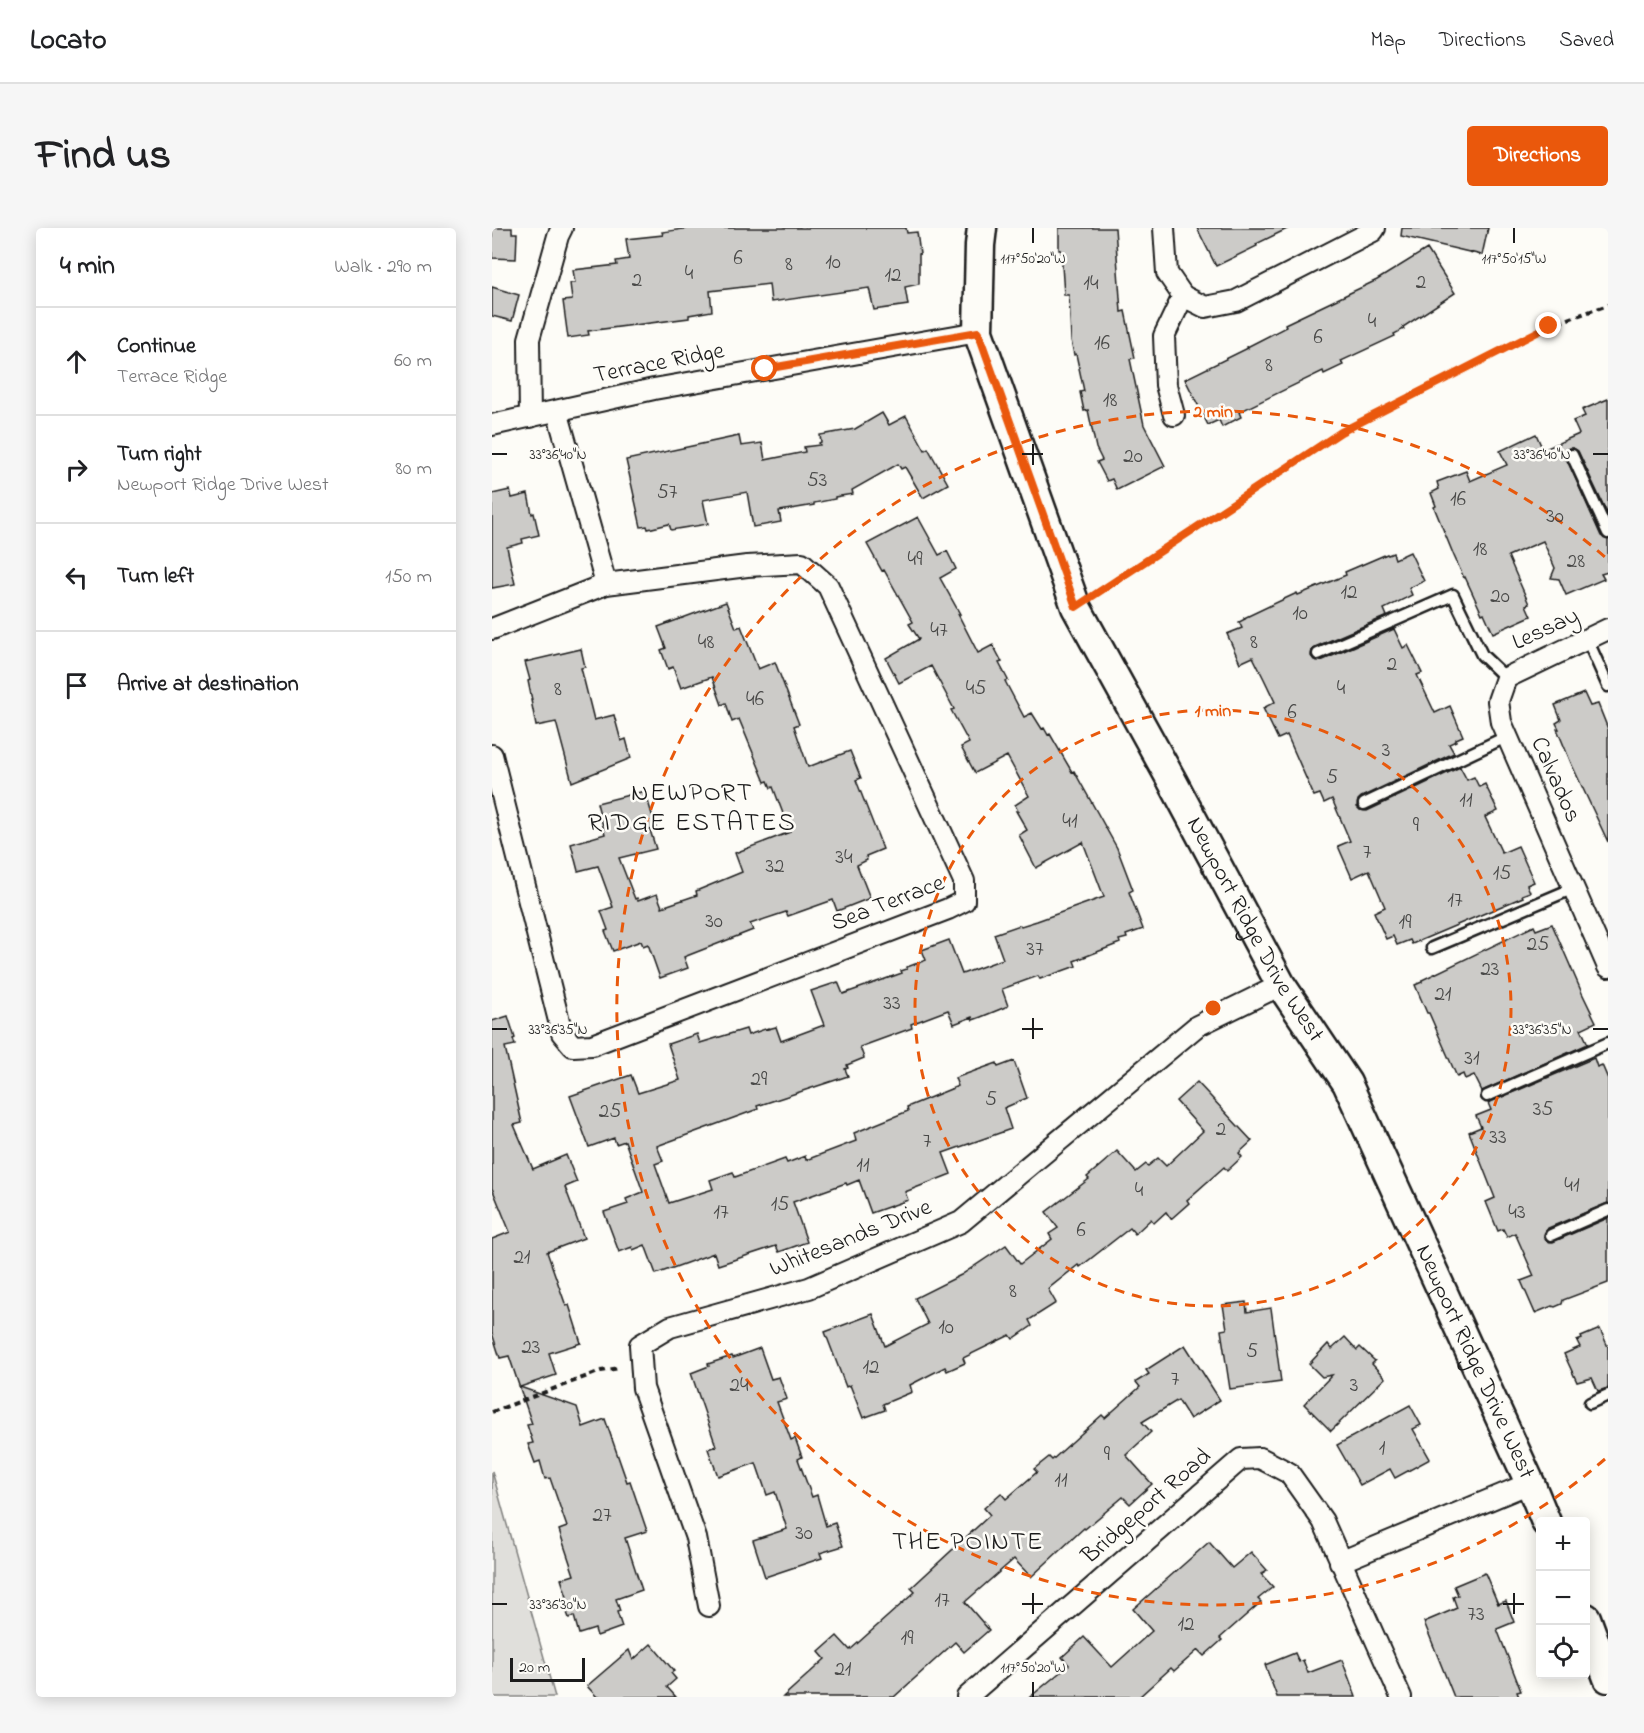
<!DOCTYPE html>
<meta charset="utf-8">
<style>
body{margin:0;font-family:"Indie Flower",sans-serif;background:#f6f6f6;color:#202124}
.controls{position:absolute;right:18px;bottom:18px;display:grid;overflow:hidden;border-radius:6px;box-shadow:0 3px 15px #0003}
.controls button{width:54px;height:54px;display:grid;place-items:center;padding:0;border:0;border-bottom:2px solid #e0e0e0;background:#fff;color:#202124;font:30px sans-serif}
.scale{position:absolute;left:18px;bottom:15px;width:75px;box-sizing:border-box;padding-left:6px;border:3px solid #1c1c1c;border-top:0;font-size:16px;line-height:21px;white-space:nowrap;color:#1c1c1c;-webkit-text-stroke:4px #fdfcf7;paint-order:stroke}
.stop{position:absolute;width:18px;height:18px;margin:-14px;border:4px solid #ea580c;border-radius:50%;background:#fff}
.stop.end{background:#ea580c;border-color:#fff;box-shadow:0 2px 6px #0008}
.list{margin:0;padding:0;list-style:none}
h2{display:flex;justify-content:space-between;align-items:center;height:78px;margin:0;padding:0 24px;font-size:26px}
h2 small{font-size:20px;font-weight:400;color:#757577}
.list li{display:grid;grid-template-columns:39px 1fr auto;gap:18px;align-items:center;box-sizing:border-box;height:108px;padding:0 24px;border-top:2px solid #e0e0e0}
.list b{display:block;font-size:22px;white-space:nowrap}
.list p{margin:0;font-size:20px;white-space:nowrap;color:#757577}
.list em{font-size:20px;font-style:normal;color:#757577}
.icon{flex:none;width:33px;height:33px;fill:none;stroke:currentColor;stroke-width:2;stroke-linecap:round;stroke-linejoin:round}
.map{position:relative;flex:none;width:1116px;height:1469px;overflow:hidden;border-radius:6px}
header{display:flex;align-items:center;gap:36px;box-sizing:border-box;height:84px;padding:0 30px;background:#fff;border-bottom:2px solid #e0e0e0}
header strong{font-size:28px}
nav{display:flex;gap:33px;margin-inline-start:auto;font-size:21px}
.intro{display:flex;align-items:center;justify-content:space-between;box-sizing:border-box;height:144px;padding:0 36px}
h1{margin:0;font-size:42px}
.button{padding:15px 27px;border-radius:6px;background:#ea580c;color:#fff;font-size:21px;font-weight:700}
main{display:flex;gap:36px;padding:0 36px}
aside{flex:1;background:#fff;border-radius:6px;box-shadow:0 3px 15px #0003}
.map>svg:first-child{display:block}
.green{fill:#e0dfdb;stroke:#7e7e7c;stroke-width:1.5}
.building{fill:#cccbc8;stroke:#1c1c1c;stroke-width:1.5}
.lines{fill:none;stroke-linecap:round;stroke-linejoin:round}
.lane-casing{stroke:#1c1c1c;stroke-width:15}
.street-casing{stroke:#1c1c1c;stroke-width:24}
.secondary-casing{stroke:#1c1c1c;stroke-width:33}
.path{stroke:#1c1c1c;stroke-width:4;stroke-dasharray:6 4.5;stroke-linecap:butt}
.lane{stroke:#fdfcf7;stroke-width:10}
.street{stroke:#fdfcf7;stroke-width:20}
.secondary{stroke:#fdfcf7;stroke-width:28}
.route{stroke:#ea580c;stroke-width:8}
.ticks{fill:none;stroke:#1c1c1c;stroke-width:2}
.ring{fill:none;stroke:#e8590c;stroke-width:3;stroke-dasharray:10 8}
.labels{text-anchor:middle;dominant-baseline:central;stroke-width:5;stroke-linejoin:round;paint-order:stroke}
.number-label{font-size:21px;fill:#484847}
.street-label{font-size:24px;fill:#1c1c1c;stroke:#fdfcf7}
.neighbourhood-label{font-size:26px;letter-spacing:1.5px;fill:#1c1c1c;stroke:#fdfcf7}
.ticks-label{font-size:15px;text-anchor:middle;fill:#1c1c1c;stroke:#fdfcf7;stroke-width:5;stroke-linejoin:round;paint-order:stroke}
.centre{fill:#e8590c;stroke:#fdfcf7;stroke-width:3}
.ring-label{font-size:18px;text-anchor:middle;font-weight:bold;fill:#e8590c;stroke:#fdfcf7;stroke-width:5;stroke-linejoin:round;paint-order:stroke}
</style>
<header>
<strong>Locato</strong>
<nav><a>Map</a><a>Directions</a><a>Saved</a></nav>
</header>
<div class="intro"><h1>Find us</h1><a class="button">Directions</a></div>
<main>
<aside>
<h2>4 min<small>Walk · 290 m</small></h2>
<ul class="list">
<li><svg class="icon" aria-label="ahead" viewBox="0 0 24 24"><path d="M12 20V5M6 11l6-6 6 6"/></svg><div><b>Continue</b><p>Terrace Ridge</p></div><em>60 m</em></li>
<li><svg class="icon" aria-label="right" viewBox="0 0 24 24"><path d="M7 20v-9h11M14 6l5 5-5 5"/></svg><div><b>Turn right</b><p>Newport Ridge Drive West</p></div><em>80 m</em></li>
<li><svg class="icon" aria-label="left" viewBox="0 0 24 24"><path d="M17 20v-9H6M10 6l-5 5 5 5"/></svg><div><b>Turn left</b></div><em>150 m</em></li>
<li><svg class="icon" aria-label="arrive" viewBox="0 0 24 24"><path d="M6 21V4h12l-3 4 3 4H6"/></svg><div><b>Arrive at destination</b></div></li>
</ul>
</aside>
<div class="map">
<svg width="1116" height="1469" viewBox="0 0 1116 1469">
<rect width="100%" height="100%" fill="#fdfcf7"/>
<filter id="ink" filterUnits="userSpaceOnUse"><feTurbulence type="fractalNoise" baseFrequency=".0167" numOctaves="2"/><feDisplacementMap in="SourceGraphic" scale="12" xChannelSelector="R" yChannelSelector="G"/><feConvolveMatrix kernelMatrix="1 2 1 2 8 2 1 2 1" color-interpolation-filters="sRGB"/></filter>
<g filter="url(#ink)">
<polygon class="green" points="0,1243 63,1469 0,1469"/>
<g class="building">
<polygon points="0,0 20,0 20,5 25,5 24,31 0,30"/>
<polygon points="198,0 414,0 415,5 425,4 428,26 427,26 427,56 413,59 416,77 382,82 377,60 279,74 277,56 218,63 220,83 197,87 197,90 96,103 97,107 76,110 71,73 80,72 78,55 83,55 81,42 125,37 124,33 137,31 134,11 171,7 170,4"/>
<polygon points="567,0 623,0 629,84 633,83 643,130 638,131 652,197 673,238 625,262 620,251 615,253 605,234 610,232 604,220 596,182 592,183 588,164 592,163 584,126 582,127 579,112 577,67 572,67 569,22 567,22"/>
<polygon points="705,0 797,0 764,16 765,18 724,38"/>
<polygon points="910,0 996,0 990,27 909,8"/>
<polygon points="935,21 963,65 911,99 912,101 902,106 903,108 849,133 851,137 832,146 831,143 747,184 749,189 730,199 727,192 716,197 693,151 756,120 755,119 794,99 793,96 885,52"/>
<polygon points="0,59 27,67 20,93 0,88"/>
<polygon points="1116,171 1116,287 1086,223 1081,220 1077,220 1074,222 1073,227 1109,308 1116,312 1116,344 1109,346 1112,351 1074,367 1067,351 1059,350 1063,340 1051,313 1016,328 1037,376 1034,377 1039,388 1001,405 992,385 990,386 973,349 972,350 962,328 942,279 944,278 939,265 947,261 945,254 974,243 978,253 1015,237 1008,223 1044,206 1051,222 1087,206 1081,193 1093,188 1090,182"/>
<polygon points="390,185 397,197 414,188 433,222 436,220 456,256 431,270 413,239 409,241 406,236 360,262 361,266 343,269 343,271 322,275 322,277 287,283 289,294 261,299 255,264 211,272 216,296 179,302 177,296 156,301 155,298 149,299 134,232 247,208 249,218 270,215 273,232 313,224 312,219 328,217 327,215 329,214 328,207 363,201"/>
<polygon points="18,262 20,270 36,266 40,286 42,285 47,307 30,311 31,315 15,319 23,356 0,360 0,266"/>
<polygon points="426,289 447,327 455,323 464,341 448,350 468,386 466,386 486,425 501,417 510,434 507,435 516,452 513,453 532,489 540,485 550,501 552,500 556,507 558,506 580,544 582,543 625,620 641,662 637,664 651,701 634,707 635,710 627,712 628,715 582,733 584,738 548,751 546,748 510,761 516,778 489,789 481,792 480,789 462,796 456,782 419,796 420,800 368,819 372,830 355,837 356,840 353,841 356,848 265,878 266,881 165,918 171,933 163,936 177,975 221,961 218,952 241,944 243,949 293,931 295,935 313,928 314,932 364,913 362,905 416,883 415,879 466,858 463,850 505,835 506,839 522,833 535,870 512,880 519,901 451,925 459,946 413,964 416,972 379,985 367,952 355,957 354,955 301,974 315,1014 287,1024 284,1018 226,1037 222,1025 164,1046 153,1017 141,1022 140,1019 127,1024 112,984 136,976 134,971 151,964 133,913 124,916 122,910 97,919 78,868 139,847 146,865 188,852 176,816 205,806 208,815 254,801 256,807 276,800 276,801 284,799 289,813 332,797 319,763 346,754 351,766 410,745 409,743 415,741 415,739 434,732 430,722 457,712 470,746 511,731 502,706 528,697 529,698 545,693 612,669 591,614 544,640 527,607 535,602 524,583 526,583 523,577 537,568 515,528 483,545 469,519 477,515 459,482 462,481 439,438 407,455 394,430 427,411 417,396 421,394 392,342 390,343 375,316"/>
<polygon points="918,324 932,353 917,360 920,367 892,381 895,388 823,419 820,422 819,428 822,432 829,433 902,401 911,420 916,417 930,445 925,447 943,485 958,478 971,508 964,511 964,513 957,516 962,525 869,569 866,572 865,579 868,582 875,583 968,539 975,552 982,549 987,559 993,556 1006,583 993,589 1010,625 1026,618 1042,654 1035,657 1038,664 1030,667 1031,669 920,716 918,712 905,717 901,708 894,711 882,684 893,679 877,642 860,650 846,618 858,613 840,571 832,575 828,566 822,568 795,507 786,511 771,480 783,474 772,451 761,429 748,435 735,406 750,400 747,394 753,391 752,390 790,372 805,365 806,367 854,347 853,344 895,326 896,327 901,325 903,331"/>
<polygon points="234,374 244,400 249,398 266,441 283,434 307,496 302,498 316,539 358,523 369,550 364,552 391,621 374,628 375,632 365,637 378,670 345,683 341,672 296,688 294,684 258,696 261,702 192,729 196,740 168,750 156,716 151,718 149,713 121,723 113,703 116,702 109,683 121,679 106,638 86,643 79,616 113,606 105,575 153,563 164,600 158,602 164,621 127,630 143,671 145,670 146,673 165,666 170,679 205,667 204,663 250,644 243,625 298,604 281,559 279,560 276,553 273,554 247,491 240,494 234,475 230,477 220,449 189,460 181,439 176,441 169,422 174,420 166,399"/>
<polygon points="89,421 93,439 89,440 102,492 122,487 129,513 134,511 139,530 80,554 64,494 44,498 39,472 40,472 36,453 38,452 33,434"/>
<polygon points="1092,465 1098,478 1106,476 1116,501 1116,614 1079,535 1065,501 1067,501 1064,495 1069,492 1063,477"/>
<polygon points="1060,696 1090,765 1104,794 1089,801 1096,816 990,863 982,847 973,851 971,846 965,849 937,785 935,785 923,757 930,754 930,752 1042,698 1044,702"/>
<polygon points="16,788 23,810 21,811 23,817 13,819 30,895 22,897 41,941 74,927 85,954 73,959 92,1010 55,1024 74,1078 77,1077 89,1115 57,1125 64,1147 28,1159 85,1179 91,1199 113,1191 135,1254 138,1253 155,1303 133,1310 150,1362 124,1371 128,1383 125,1384 130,1399 105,1408 103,1401 87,1406 82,1388 77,1390 70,1371 75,1369 69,1351 82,1347 67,1302 75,1299 58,1250 53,1251 48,1233 43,1235 36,1216 41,1215 35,1197 40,1196 17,1128 8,1130 0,1105 0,1011 18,1004 0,960 0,793"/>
<polygon points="1102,830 1105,839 1110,837 1116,851 1116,975 1056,1000 1052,1007 1055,1013 1061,1014 1116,990 1116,1055 1071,1072 1070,1076 1063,1079 1060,1078 1043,1085 1029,1053 1042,1048 1023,1005 1015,1009 1011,1001 1006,1003 994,974 1003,970 977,904 989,899 984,888 999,882 996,875"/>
<polygon points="705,854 760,913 747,925 750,929 735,943 732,939 695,972 697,975 679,991 674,984 662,995 659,991 643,1006 638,1000 588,1039 586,1037 556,1061 564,1075 537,1092 540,1098 521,1111 518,1107 471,1130 473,1135 455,1143 453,1139 418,1157 420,1164 391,1176 393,1182 371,1190 358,1157 354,1159 333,1104 381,1086 393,1118 436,1096 423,1070 469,1047 514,1017 528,1036 560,1011 557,1006 566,1000 554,984 597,951 595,949 625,923 644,944 654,936 656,938 666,930 674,938 711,903 684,873"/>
<polygon points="754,1074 755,1084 779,1080 789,1154 738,1161 729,1102 735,1101 731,1077"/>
<polygon points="1108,1101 1116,1119 1116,1160 1106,1163 1100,1150 1085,1154 1072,1126 1088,1119 1085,1113 1090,1111 1089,1109"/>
<polygon points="853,1109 865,1122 868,1119 883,1133 880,1136 893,1150 839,1203 812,1176 840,1147 830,1149 817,1136 836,1116 840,1121"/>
<polygon points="693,1117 728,1172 698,1191 686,1172 650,1194 659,1204 634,1227 660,1256 638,1276 631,1269 593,1301 592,1300 539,1349 522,1331 473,1374 497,1402 472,1424 463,1414 402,1469 291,1469 333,1431 327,1424 345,1408 358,1422 423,1364 419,1360 498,1287 492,1280 509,1265 514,1271 545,1244 542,1241 557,1229 560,1232 610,1187 613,1190 648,1159 644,1154 657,1146 654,1142"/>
<polygon points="268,1120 279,1151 287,1149 295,1171 285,1174 299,1212 303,1210 310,1229 306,1231 320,1269 325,1267 334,1298 343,1295 351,1318 328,1325 330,1330 273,1349 261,1312 295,1301 283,1264 275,1267 264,1235 226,1248 216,1221 224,1218 199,1145 217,1138 216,1136 240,1128 241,1130"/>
<polygon points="918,1177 929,1197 921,1201 938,1231 903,1250 898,1241 868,1257 845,1217"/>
<polygon points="717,1314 740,1340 759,1324 775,1342 769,1346 781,1359 766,1371 769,1374 728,1410 730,1412 712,1428 706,1422 682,1443 679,1440 647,1469 538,1469 577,1437 570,1429 592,1409 620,1439 660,1403 641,1381"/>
<polygon points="993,1345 1006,1376 1014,1373 1022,1394 1005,1401 1029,1463 1025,1464 1027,1469 962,1469 932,1394 965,1380 961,1369 966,1367 962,1358"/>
<polygon points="159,1416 182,1443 179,1445 184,1451 175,1459 184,1469 105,1469 95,1458 137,1422 141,1432"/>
<polygon points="803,1425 807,1434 811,1432 816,1445 850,1432 864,1469 785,1469 773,1437"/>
</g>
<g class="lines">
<defs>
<g id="lane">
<polyline points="1080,227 1116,305"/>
<polyline points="1095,411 1116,458"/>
<polyline points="826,426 961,367 990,427 1014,450"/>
<polyline points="872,576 1016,508"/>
<polyline points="940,720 1082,660"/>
<polyline points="995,868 1116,815"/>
<polyline points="1059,1007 1116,982"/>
<polyline points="1098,1175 1116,1167"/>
</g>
<g id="street">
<polyline points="672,0 675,45 691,68"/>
<polyline points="691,68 713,79 744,73 881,3 883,0"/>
<polyline points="65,183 114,356"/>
<polyline points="682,187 674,157 672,108 691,68"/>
<polyline points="38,189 37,111 66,8 70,0"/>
<polyline points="0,197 162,161 486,104"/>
<polyline points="0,401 114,356 255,338 310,335 336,358 472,653 472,673 456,681 100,817 81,818 70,805 0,527"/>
<polyline points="1116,401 1014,450 1006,473 1009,494 1116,739"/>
<polyline points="848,1334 1038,1255"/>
<polyline points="217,1378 204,1310 151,1160 148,1117 178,1099 317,1060 469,994 705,798 789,757"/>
<polyline points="475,1469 749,1231 768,1230 797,1245 831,1293 909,1469"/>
</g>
<g id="secondary">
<path id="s1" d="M490,0L488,17L486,104L584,379L679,551L789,757L855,855L1038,1255L1054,1294"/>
<polyline points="1094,1390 1116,1450"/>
</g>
</defs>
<use href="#lane" class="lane-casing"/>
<use href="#street" class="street-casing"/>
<use href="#secondary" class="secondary-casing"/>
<g class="path">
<polyline points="605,365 849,204 1057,98 1116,77"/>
<polyline points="0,1184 109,1143 128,1140"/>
</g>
<use href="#lane" class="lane"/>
<use href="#street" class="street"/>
<use href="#secondary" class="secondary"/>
</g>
</g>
<g class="lines" filter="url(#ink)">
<polyline class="route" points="273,141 486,104 584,379 849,204 1057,98"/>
</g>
<path class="ticks" d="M541,0V15M1022,0V15M541,216V237M0,226H15M530,226H551M1101,226H1116M541,790V811M0,801H15M530,801H551M1101,801H1116M541,1365V1386M1022,1365V1386M0,1376H15M530,1376H551M1011,1376H1032M541,1454V1469"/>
<g class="ring">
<circle cx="721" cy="780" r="298"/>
<path d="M1113 1231A597 597 0 1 1 1113 329"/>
</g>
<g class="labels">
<g class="number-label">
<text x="246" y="31">6</text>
<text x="341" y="35">10</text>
<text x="297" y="37">8</text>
<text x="197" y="46">4</text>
<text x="401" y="48">12</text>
<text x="145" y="53">2</text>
<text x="929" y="55">2</text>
<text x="599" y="56">14</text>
<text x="880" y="94">4</text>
<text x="826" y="110">6</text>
<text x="610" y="116">16</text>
<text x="777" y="138">8</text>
<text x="618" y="173">18</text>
<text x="641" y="229">20</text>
<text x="325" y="253">53</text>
<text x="175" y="265">57</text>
<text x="966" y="272">16</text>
<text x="1063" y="289">30</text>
<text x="988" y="322">18</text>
<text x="423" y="332">49</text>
<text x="1084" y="334">28</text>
<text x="857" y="365">12</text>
<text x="1008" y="369">20</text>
<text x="808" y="386">10</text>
<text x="447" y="403">47</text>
<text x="214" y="415">48</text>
<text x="762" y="415">8</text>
<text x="900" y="437">2</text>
<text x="484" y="461">45</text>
<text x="849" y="461">4</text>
<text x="66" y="462">8</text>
<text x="263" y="472">46</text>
<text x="800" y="485">6</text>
<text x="894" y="523">3</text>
<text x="840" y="550">5</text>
<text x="974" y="573">11</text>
<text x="578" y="594">41</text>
<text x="924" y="598">9</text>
<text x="875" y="625">7</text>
<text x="352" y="630">34</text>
<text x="283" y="639">32</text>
<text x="1010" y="646">15</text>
<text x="963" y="673">17</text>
<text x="222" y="694">30</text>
<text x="913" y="695">19</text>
<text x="1046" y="717">25</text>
<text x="543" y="722">37</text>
<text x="998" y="742">23</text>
<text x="951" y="767">21</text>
<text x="400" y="776">33</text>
<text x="980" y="831">31</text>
<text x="267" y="852">29</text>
<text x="499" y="872">5</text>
<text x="1051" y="882">35</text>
<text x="118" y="884">25</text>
<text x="729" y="902">2</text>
<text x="1006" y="910">33</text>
<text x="435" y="914">7</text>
<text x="371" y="938">11</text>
<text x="1080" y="958">41</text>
<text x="647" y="963">4</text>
<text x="288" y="977">15</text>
<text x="229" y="985">17</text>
<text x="1025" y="985">43</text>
<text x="589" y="1003">6</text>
<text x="30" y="1030">21</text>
<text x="521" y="1064">8</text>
<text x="454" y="1100">10</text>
<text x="39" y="1120">23</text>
<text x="760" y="1124">5</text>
<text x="379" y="1140">12</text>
<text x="683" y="1152">7</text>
<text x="247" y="1158">24</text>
<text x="862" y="1158">3</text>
<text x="890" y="1221">1</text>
<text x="615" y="1227">9</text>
<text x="569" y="1253">11</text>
<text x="110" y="1288">27</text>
<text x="312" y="1306">30</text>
<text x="450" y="1373">17</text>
<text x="984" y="1387">73</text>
<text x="694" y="1397">12</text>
<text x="415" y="1411">19</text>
<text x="351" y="1442">21</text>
</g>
<g class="street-label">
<text transform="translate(167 136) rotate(-11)">Terrace Ridge</text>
<text transform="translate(1054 402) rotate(-25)">Lessay</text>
<text transform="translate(1063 552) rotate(66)">Calvados</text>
<text transform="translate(396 676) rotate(-21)">Sea Terrace</text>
<text stroke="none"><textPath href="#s1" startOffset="765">Newport Ridge Drive West</textPath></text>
<text transform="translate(359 1011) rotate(-22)">Whitesands Drive</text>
<text stroke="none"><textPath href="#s1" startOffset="1251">Newport Ridge Drive West</textPath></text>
<text transform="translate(655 1279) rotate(-41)">Bridgeport Road</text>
</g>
<g class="neighbourhood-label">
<text x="200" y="566">NEWPORT<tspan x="200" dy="30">RIDGE ESTATES</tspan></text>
<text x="476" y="1315">THE POINTE</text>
</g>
</g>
<g class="ticks-label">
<text x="541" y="35">117°50'20"W</text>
<text x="1022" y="35">117°50'15"W</text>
<text x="66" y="231">33°36'40"N</text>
<text x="1050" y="231">33°36'40"N</text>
<text x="66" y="806">33°36'35"N</text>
<text x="1050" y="806">33°36'35"N</text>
<text x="66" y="1381">33°36'30"N</text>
<text x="541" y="1444">117°50'20"W</text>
</g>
<circle cx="721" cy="780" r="9" class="centre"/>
<g class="ring-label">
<text x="721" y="189">2 min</text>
<text x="721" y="488">1 min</text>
</g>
</svg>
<div class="controls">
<button>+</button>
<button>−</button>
<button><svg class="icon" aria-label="locate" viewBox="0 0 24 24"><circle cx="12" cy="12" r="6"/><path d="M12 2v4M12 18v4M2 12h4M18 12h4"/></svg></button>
</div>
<div class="scale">20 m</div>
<div class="stop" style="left:273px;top:141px"></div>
<div class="stop end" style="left:1057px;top:98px"></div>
</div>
</main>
